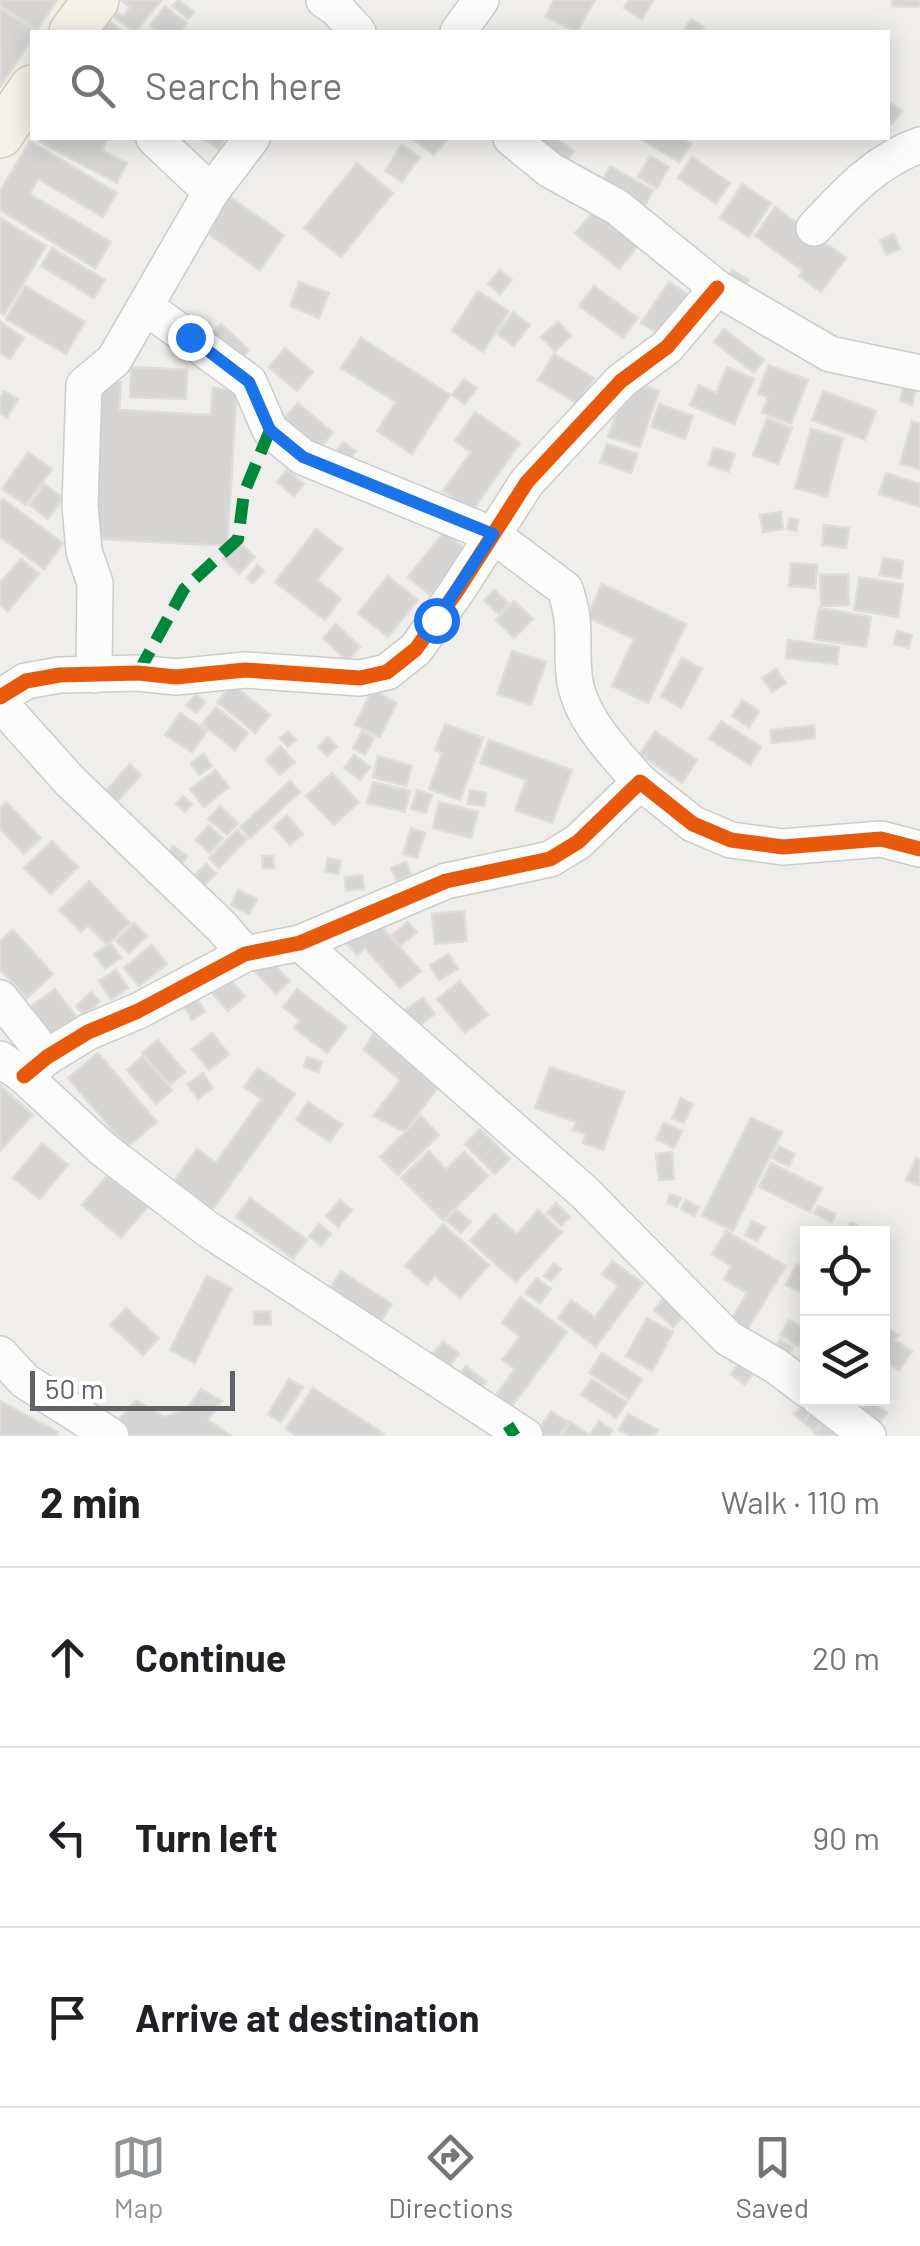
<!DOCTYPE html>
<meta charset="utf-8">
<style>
body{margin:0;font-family:Barlow,sans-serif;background:#f6f6f6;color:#202124}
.controls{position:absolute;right:30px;bottom:30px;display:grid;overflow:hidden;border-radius:0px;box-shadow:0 5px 25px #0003}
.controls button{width:90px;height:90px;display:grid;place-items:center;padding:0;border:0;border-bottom:2px solid #e0e0e0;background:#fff;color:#202124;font:50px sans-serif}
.scale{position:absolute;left:30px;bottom:25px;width:205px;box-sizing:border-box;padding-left:10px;border:5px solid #5f6368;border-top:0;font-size:28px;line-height:35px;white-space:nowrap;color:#5f6368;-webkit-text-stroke:8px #fff;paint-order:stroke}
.stop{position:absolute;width:30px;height:30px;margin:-22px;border:8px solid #1a73e8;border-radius:50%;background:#fff}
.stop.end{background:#1a73e8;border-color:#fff;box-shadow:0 2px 10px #0008}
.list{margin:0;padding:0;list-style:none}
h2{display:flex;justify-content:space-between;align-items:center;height:130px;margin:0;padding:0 40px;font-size:42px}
h2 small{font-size:32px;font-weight:400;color:#757577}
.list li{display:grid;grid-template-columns:65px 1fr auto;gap:30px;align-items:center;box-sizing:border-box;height:180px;padding:0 40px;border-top:2px solid #e0e0e0}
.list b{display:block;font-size:38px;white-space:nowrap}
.list em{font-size:32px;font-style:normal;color:#757577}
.icon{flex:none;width:55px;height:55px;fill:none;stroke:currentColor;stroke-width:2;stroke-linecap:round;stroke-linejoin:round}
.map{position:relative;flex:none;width:920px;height:1436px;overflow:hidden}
.search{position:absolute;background:#fff;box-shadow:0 5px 25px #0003;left:30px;right:30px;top:30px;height:110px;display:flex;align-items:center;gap:25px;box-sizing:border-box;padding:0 35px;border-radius:0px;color:#757577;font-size:38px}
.sheet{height:670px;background:#fff}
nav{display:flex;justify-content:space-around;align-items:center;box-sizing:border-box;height:140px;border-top:2px solid #e0e0e0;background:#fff;font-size:28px;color:#757577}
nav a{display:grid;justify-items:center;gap:5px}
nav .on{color:#919496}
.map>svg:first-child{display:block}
.building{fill:#d6d5d3;stroke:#deddd9;stroke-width:2.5}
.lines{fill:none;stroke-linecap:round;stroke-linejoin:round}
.minor-casing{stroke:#cbcccc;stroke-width:38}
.major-casing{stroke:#d7ceb8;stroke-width:48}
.minor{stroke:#fdfcfc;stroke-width:35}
.major{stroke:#f4f2e9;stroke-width:45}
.quiet{stroke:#00873e;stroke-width:12;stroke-dasharray:25 12;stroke-linecap:butt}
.cycleway-casing{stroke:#fff;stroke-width:21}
.cycleway{stroke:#e8590c;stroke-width:15}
.route{stroke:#1a73e8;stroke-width:12}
</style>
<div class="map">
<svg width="920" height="1436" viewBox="0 0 920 1436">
<rect width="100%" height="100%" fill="#efeeea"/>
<g class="building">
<polygon points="0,0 57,0 37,30 0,5"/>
<polygon points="121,0 162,0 135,32 113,17 117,12 123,16 130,7"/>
<polygon points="178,0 194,12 188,19 172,6"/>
<polygon points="554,0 595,0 577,32 545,17"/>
<polygon points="629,0 653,0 642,19 624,8"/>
<polygon points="893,0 920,0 920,7 892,6"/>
<polygon points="165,6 187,23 180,32 158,32 150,26"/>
<polygon points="0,8 37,32 32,32 32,39 0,87"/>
<polygon points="107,19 123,32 96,32"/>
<polygon points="691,19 704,27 701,32 683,31"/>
<polygon points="888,101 902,111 892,124 888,121"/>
<polygon points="42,138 108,138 102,150 127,163 117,183 40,142"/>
<polygon points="201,138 225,138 219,149"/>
<polygon points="411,138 448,138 434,155"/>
<polygon points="541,138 554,138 574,151 562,168 533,149"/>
<polygon points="639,138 681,138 691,144 679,162"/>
<polygon points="30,141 117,193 103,217 38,179 30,194 111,242 95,268 0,210 0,191"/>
<polygon points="402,145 420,157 402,182 385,171"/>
<polygon points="650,156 669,167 657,188 638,177"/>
<polygon points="692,157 730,183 716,204 678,178"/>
<polygon points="357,163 393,193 341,257 304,228"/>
<polygon points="610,166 653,190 641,213 598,189"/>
<polygon points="742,184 771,203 749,237 720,218"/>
<polygon points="219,189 284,235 260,270 194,224"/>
<polygon points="775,207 846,258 821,292 799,276 803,271 755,236"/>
<polygon points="595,210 638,246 619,269 575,233"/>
<polygon points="0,218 46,246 4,315 0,312"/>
<polygon points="894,234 900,249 886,255 880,240"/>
<polygon points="52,248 105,280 94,298 41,266"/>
<polygon points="500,270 512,280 500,294 488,284"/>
<polygon points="732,270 749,280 740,296 723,286"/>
<polygon points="299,282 329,293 319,318 290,306"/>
<polygon points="669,282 692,297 665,338 641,323"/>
<polygon points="25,286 85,322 66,354 6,319"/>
<polygon points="594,286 638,318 623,338 579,306"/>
<polygon points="478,291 509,311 483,352 452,331"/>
<polygon points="513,312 530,325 514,346 497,334"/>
<polygon points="0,322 24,338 10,359 0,353"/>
<polygon points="558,322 571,336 555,351 541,337"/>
<polygon points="221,324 249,350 235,366 206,340"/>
<polygon points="724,329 764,360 754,373 714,342"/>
<polygon points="361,338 450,395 412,454 377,431 396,402 341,368"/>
<polygon points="285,348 313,372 297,391 269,367"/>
<polygon points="554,354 594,378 578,404 538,380"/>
<polygon points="768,365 808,380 791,424 762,413 768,397 758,394"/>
<polygon points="131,367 187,370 186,399 130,397"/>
<polygon points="727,367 754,379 734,424 690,405 699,385 716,393"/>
<polygon points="464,379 477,388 465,404 452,395"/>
<polygon points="628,380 659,391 640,447 608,437"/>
<polygon points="96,381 121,382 119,410 211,415 213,388 237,390 227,546 87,538"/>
<polygon points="905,382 917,385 912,405 900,401"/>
<polygon points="4,391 18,399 7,418 0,413 0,398"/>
<polygon points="823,391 876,411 865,440 812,420"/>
<polygon points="298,403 333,433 312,457 276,427"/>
<polygon points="659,404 693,416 685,439 651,427"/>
<polygon points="475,412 520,443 472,511 443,491 471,452 455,441"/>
<polygon points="767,418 792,428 778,464 753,455"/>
<polygon points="912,421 920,423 920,469 900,464"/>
<polygon points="811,429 843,438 827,497 795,488"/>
<polygon points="343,442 356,451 344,467 332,458"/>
<polygon points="607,444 638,454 631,473 600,462"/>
<polygon points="714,448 735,454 729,472 708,465"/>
<polygon points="28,452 52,469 26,505 2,489"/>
<polygon points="287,470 304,484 294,496 277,482"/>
<polygon points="886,473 920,484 920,507 879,494"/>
<polygon points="44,484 63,498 48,519 30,505"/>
<polygon points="3,499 63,543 44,569 0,537 0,503"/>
<polygon points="781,512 783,529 763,532 760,515"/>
<polygon points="790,518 798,520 796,531 787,529"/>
<polygon points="824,525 849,528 846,548 822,545"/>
<polygon points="316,529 342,549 317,580 341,599 325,620 275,582"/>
<polygon points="444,532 466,550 430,595 408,577"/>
<polygon points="239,542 255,557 239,574 223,558"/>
<polygon points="883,558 903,561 901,578 880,575"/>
<polygon points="21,559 39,574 8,611 0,605 0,583"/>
<polygon points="791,563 817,565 815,588 789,586"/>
<polygon points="257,565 264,571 253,583 247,578"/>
<polygon points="848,574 849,605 821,606 820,575"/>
<polygon points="388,576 418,600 388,637 358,613"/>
<polygon points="859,577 903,584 898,617 854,610"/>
<polygon points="602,584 686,624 648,703 612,686 634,639 587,617"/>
<polygon points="494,590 509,603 499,614 484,601"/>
<polygon points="514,601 533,619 514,638 496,620"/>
<polygon points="819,608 871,617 866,647 814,639"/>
<polygon points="336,624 360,647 347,661 323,638"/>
<polygon points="897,631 912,635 909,648 894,644"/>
<polygon points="788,640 839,647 837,664 786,658"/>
<polygon points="512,651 546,662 531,705 497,694"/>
<polygon points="682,658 702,669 681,708 661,696"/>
<polygon points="776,669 786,683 772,692 762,678"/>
<polygon points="232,684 270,715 255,733 217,702"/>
<polygon points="372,690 397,703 380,737 355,725"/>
<polygon points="196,694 205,702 196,713 186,705"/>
<polygon points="742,700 759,711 749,727 732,716"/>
<polygon points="216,707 248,733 235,750 202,724"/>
<polygon points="180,713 207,731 192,752 165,735"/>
<polygon points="721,721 761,747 750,765 709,739"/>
<polygon points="445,724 483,738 460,800 429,789 442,753 435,750"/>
<polygon points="814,725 815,738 772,743 771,730"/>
<polygon points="288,731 296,740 288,747 280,738"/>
<polygon points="362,731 374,738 365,755 353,748"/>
<polygon points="655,731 697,760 682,783 640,754"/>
<polygon points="328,737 337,747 327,756 318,747"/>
<polygon points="489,740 572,770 552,823 515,810 526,780 480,763"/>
<polygon points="280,746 295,762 280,775 266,760"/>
<polygon points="204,754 212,766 199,775 191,763"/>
<polygon points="354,755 370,767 360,780 344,768"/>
<polygon points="378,756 412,766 406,786 373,777"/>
<polygon points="130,764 141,775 116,803 104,793"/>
<polygon points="216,770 229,787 204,807 190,789"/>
<polygon points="332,773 359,802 334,825 306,796"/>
<polygon points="290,781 300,792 250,838 240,827"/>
<polygon points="373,782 410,791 405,812 367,803"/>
<polygon points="417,790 432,795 426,813 411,809"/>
<polygon points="470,790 486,793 484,806 468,804"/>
<polygon points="183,796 192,804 185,812 176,804"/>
<polygon points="6,802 41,838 24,854 0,829 0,808"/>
<polygon points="439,802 478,812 471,838 433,828"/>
<polygon points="220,806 238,823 227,835 208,819"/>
<polygon points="287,815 303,834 290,845 274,827"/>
<polygon points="209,825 223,838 210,853 195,840"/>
<polygon points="411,828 425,833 417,858 403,854"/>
<polygon points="237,830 247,839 219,868 209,858"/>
<polygon points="52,841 78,867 51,894 24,868"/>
<polygon points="173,846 187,856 178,869 164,859"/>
<polygon points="262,856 273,856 274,868 263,868"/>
<polygon points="328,858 341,861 338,874 325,872"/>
<polygon points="406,862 411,875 397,881 391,868"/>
<polygon points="206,864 216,873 201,889 191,879"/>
<polygon points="362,875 364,889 346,891 345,877"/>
<polygon points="89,881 130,923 107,945 88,926 81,932 59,910"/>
<polygon points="238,890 257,899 249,914 231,905"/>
<polygon points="464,911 467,941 435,944 432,914"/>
<polygon points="373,917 421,971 400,988 365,948 357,955 345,942"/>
<polygon points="408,922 417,932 400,946 392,935"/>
<polygon points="134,923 147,936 129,953 116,941"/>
<polygon points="13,930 53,974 27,998 0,969 0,941"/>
<polygon points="111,943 121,958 105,969 94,954"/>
<polygon points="152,945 167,964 139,986 124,968"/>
<polygon points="449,954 458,969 439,980 430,965"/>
<polygon points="267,957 290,981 276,994 254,971"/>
<polygon points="116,970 128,988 111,1000 99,981"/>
<polygon points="228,978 245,996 228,1011 211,992"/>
<polygon points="460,981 488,1015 465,1033 437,999"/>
<polygon points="55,989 78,1019 52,1039 29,1008"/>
<polygon points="297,989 347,1027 327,1053 294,1028 300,1020 283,1007"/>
<polygon points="91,992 100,1002 85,1016 76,1006"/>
<polygon points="195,995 205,1012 192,1020 182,1003"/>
<polygon points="423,998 435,1014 417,1027 405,1010"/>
<polygon points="212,1033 229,1054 209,1070 192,1049"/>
<polygon points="373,1034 441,1083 405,1132 373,1116 400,1080 364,1050"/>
<polygon points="158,1040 185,1072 170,1085 142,1053"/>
<polygon points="98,1053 157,1122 127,1147 68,1078"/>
<polygon points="143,1056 172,1090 156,1104 127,1070"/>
<polygon points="307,1057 322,1062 318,1072 304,1067"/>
<polygon points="550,1067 624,1092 603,1150 583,1143 586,1134 573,1130 576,1122 535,1108"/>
<polygon points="258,1068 295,1094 208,1216 168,1189 197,1149 216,1163 261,1099 244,1087"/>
<polygon points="203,1073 213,1088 198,1099 187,1084"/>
<polygon points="0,1085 33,1115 0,1151"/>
<polygon points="681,1098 693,1104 684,1123 672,1118"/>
<polygon points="308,1102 342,1124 330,1142 296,1120"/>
<polygon points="421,1116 439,1135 398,1175 380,1157"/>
<polygon points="751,1118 782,1132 733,1231 702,1216"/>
<polygon points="664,1123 682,1131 674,1148 656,1139"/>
<polygon points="480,1129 510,1159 495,1174 465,1144"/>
<polygon points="42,1143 68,1165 40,1199 13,1178"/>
<polygon points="779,1146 795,1154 789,1166 772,1158"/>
<polygon points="429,1151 446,1169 464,1152 488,1176 443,1220 401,1178"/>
<polygon points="672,1152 674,1179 659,1180 656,1154"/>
<polygon points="916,1158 920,1160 920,1186 906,1180"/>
<polygon points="771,1163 822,1188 810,1212 759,1187"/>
<polygon points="112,1170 151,1203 121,1238 82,1205"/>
<polygon points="670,1194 681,1198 677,1207 667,1203"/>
<polygon points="250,1198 307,1240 293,1259 236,1217"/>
<polygon points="340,1200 352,1210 338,1227 326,1216"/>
<polygon points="686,1200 699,1207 694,1216 681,1209"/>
<polygon points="556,1203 570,1217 561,1226 547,1213"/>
<polygon points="818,1206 836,1214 832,1222 814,1213"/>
<polygon points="456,1209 471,1222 461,1233 446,1220"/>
<polygon points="538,1210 562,1232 516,1282 470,1241 494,1214 517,1234"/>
<polygon points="752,1221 765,1227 757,1241 745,1235"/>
<polygon points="851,1222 870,1234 843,1234"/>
<polygon points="319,1224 331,1234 321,1246 309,1236"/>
<polygon points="443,1224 489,1265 460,1298 435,1276 427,1285 405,1266"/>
<polygon points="726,1231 786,1266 744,1335 728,1325 747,1293 724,1279 731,1266 712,1254"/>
<polygon points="612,1261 643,1283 596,1347 558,1318 571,1300 595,1317 618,1286 602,1274"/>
<polygon points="554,1263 561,1269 551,1281 544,1276"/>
<polygon points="797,1264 808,1270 808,1287 804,1294 786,1285"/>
<polygon points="341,1271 392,1304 378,1325 328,1292"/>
<polygon points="207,1276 232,1288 195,1363 170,1350"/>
<polygon points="537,1278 551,1289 540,1303 525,1293"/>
<polygon points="520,1297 567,1332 509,1410 493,1399 515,1369 502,1360 520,1336 502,1323"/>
<polygon points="664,1297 684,1315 673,1327 654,1310"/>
<polygon points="126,1308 159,1338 143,1355 110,1325"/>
<polygon points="270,1311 271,1324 254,1325 254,1312"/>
<polygon points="647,1318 673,1332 652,1371 626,1356"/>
<polygon points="789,1320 807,1330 798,1346 780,1335"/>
<polygon points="882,1325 899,1335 895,1340 912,1351 899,1370 882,1360"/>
<polygon points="780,1339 793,1347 785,1361 772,1353"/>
<polygon points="443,1341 459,1354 444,1372 428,1360"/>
<polygon points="602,1353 642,1379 629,1399 589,1373"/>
<polygon points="738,1364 752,1375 745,1385 731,1374"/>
<polygon points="466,1366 486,1382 472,1399 452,1383"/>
<polygon points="289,1379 303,1387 281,1422 268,1414"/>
<polygon points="592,1379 627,1402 616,1418 581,1395"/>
<polygon points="313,1388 384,1434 383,1436 297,1436 286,1429"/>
<polygon points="201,1389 222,1401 208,1420 232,1436 122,1436 110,1430 136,1400 165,1417 188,1408"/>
<polygon points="870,1400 887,1413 874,1430 857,1418"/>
<polygon points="0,1401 58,1432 56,1436 0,1436"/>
<polygon points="805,1402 813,1409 803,1422 794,1414"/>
<polygon points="814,1410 825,1418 814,1431 804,1422"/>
<polygon points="551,1411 568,1422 559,1436 545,1436 538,1431"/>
<polygon points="628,1414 658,1430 654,1436 631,1436 619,1430"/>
<polygon points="825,1420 844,1436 818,1436 815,1433"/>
<polygon points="599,1421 612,1430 609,1436 562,1436 570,1422 590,1435"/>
</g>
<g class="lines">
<defs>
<g id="minor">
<polyline points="324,0 337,9 358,32"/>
<polyline points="458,32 481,0"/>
<polyline points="154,138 211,192"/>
<polyline points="511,138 550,170 617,207 717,288 830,354 920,373"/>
<path d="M814,228C846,194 875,161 920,145"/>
<path d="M146,307L249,382L270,430L303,457L493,535L565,589C577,623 571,642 574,675C578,717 614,752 640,782"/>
<polyline points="94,675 95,583 84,551 80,505 84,385 114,360 211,192 252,138"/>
<polyline points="0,697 26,681 60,675 138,673 176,677 245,670 360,678 387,672 416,649 457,591 527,482 621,381 667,347 717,288"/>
<polyline points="0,703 69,780 222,927 245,954"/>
<polyline points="300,943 584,1192 728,1338 776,1366 808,1390"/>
<polyline points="0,998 47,1057"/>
<polyline points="0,1059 24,1076 104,1150 209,1230 525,1436"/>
<polyline points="24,1076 47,1057 88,1032 138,1011 245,954 300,943 446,881 550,859 578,842 640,782 693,824 731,840 783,847 881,839 920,849"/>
<polyline points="0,1354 25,1381 111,1436"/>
<polyline points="819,1398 868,1436"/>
</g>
<g id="major">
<polyline points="72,32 96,0"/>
<polyline points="0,135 32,88"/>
</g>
</defs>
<use href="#minor" class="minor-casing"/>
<use href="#major" class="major-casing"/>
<use href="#minor" class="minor"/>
<use href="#major" class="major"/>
<g class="quiet">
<polyline points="138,673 184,589 238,539 244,493 270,430"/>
<polyline points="508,1425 515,1436"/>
</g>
<defs>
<g id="cycleway">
<polyline points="0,697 26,681 60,675 138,673 176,677 245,670 360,678 387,672 416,649 457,591 527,482 621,381 667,347 717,288"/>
<polyline points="24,1076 47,1057 88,1032 138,1011 245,954 300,943 446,881 550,859 578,842 640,782 693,824 731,840 783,847 881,839 920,849"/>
</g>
</defs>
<use href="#cycleway" class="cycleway-casing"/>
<use href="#cycleway" class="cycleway"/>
</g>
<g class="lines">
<polyline class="route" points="190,337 249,382 270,430 303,457 493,534 436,620"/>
</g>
</svg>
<div class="controls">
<button><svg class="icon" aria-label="locate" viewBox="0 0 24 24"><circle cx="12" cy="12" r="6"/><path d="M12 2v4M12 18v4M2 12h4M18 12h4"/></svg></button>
<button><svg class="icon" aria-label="layers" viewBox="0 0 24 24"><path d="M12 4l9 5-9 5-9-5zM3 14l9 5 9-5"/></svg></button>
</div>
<div class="scale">50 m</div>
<div class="stop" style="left:436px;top:620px"></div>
<div class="stop end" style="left:190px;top:337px"></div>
<div class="search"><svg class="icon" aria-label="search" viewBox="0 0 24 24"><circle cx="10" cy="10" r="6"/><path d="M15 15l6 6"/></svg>Search here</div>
</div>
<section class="sheet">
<h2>2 min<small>Walk · 110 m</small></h2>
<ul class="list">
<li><svg class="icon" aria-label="ahead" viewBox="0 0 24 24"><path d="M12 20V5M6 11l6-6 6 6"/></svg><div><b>Continue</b></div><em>20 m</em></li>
<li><svg class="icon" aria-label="left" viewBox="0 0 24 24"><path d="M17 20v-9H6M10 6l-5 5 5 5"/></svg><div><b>Turn left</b></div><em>90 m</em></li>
<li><svg class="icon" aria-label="arrive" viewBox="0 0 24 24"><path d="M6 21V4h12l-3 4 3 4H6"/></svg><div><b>Arrive at destination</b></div></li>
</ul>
</section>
<nav>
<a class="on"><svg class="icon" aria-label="map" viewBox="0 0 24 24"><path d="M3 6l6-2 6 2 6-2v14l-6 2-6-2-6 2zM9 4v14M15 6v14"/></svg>Map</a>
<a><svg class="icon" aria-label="directions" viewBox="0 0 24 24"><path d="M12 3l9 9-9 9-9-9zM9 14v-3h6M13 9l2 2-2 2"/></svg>Directions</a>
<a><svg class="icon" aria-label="saved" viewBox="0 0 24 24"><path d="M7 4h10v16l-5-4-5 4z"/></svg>Saved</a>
</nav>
